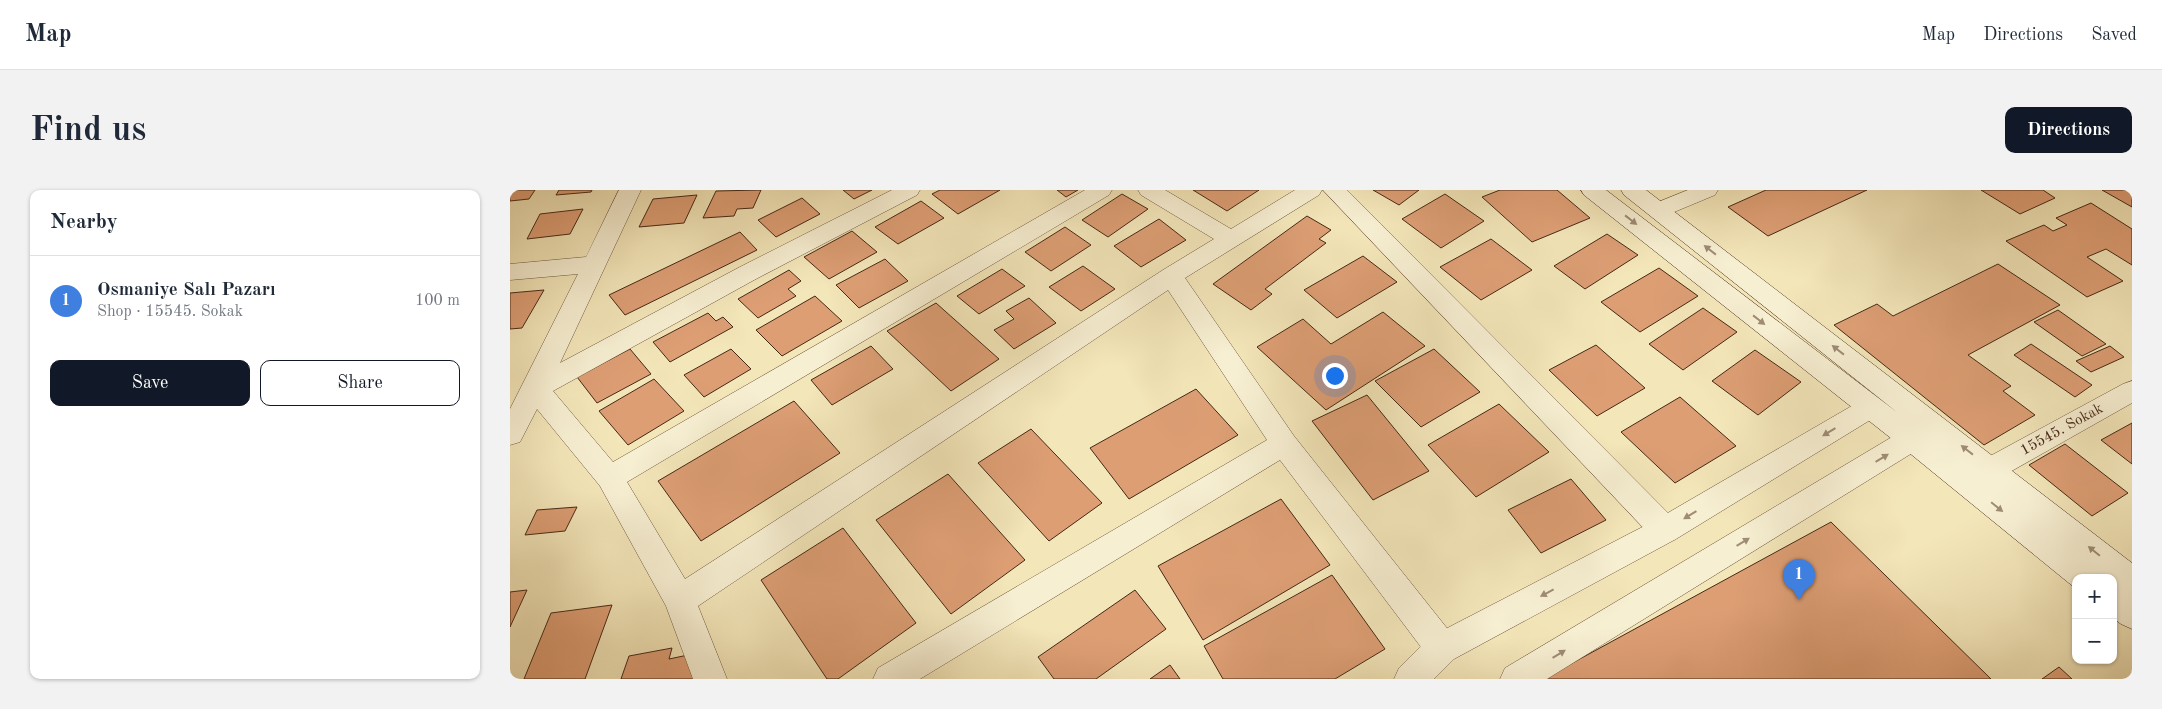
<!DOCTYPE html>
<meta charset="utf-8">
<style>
body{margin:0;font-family:"Old Standard TT",serif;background:#f2f2f3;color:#1f2937}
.controls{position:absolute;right:15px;bottom:15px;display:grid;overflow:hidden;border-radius:10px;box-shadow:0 1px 4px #0004}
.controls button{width:45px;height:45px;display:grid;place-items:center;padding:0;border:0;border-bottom:1px solid #e0e1e3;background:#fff;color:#1f2937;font:25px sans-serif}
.you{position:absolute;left:824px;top:185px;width:18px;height:18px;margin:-12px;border:4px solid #fff;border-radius:50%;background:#1a73e8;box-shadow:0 0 0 8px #1a73e833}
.badge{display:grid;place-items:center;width:32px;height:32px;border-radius:50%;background:#111827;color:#fff;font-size:16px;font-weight:700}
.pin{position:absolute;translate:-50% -41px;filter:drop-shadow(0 1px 2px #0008)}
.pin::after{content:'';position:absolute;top:26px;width:18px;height:15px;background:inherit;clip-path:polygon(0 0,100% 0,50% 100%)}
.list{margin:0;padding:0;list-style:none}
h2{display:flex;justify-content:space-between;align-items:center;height:65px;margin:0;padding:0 20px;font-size:21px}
h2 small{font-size:16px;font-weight:400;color:#747a83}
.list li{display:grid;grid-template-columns:32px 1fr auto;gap:15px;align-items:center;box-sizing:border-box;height:90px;padding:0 20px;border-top:1px solid #e0e1e3}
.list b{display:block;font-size:19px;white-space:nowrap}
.list p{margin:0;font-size:16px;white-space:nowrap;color:#747a83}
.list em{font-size:16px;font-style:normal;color:#747a83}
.actions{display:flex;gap:10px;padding:15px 20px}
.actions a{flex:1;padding:11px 0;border:1px solid #111827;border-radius:10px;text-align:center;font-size:18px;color:#111827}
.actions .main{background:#111827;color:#fff}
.map{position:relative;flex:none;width:1622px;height:489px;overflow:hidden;border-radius:10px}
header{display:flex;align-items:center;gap:30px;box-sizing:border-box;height:70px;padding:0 25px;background:#fff;border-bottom:1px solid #e0e1e3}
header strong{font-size:24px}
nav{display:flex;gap:28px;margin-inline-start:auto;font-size:18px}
.intro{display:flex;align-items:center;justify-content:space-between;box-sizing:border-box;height:120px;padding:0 30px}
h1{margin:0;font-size:35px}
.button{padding:12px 22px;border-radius:10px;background:#111827;color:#fff;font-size:18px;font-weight:700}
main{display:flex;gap:30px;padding:0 30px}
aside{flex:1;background:#fff;border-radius:10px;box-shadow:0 1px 4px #0004}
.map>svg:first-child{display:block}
.building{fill:#dd9e74;stroke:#462916}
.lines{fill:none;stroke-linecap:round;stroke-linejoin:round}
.minor-casing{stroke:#71583f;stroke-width:1}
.tertiary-casing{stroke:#71583f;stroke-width:1}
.secondary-casing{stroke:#462916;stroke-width:1}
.minor{fill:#f7efd2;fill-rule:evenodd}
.tertiary{fill:#f7efd2;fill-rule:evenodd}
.secondary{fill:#f7efd2;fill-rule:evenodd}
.oneway{fill:#9e8c74}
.labels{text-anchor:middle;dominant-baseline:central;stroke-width:4;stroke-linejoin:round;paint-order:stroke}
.street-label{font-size:15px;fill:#462916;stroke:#f7efd2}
</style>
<header>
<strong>Map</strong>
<nav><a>Map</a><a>Directions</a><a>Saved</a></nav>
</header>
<div class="intro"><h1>Find us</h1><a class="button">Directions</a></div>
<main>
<aside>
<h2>Nearby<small></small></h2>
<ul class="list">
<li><span class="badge" style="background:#3f7fe0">1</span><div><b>Osmaniye Salı Pazarı</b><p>Shop · 15545. Sokak</p></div><em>100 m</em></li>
</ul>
<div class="actions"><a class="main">Save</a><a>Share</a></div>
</aside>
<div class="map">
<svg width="1622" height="489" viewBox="0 0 1622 489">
<rect width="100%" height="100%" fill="#f3e6b9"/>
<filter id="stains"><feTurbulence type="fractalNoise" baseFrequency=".004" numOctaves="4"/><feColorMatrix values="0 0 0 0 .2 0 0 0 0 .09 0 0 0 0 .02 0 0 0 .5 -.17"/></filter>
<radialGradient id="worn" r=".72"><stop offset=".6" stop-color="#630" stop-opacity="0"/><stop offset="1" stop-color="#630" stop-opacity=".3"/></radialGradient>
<g class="building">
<polygon points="0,0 25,0 19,9 0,11"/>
<polygon points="49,0 82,0 81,2 46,5"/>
<polygon points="251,0 243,18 227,19 224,26 193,28 206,1"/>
<polygon points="333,0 362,0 344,9"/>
<polygon points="430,0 490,0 448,24 422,4"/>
<polygon points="547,0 568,0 556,7"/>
<polygon points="683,0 749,0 717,21"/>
<polygon points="863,0 909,0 889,15"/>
<polygon points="990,0 1047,0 1080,28 1022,52 972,7"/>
<polygon points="1256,0 1357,0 1258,46 1218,17"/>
<polygon points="1471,0 1533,0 1545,8 1510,24"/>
<polygon points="1592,0 1622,0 1622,17"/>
<polygon points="612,4 638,19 598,47 572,30"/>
<polygon points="935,4 974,31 931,58 892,29"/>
<polygon points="187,5 174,33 129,37 143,9"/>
<polygon points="292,8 310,24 266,47 248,30"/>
<polygon points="411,11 434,28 388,54 365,37"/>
<polygon points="1581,13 1622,39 1622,75 1596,59 1577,67 1613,91 1577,107 1496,51 1534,35 1543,41 1557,35 1546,28"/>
<polygon points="73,19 60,44 17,49 30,24"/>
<polygon points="797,26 821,40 809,49 816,53 755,99 762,104 741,120 703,94"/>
<polygon points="649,29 676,50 631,77 604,56"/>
<polygon points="555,37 581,55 541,81 515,62"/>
<polygon points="342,41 367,62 319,89 294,67"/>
<polygon points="230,42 247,60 115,125 99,105"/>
<polygon points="1097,44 1128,65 1075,99 1044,76"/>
<polygon points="981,49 1022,80 971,110 930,77"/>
<polygon points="853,66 887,92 827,128 794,100"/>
<polygon points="375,69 398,91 349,118 326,95"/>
<polygon points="1488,74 1550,115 1458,165 1501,196 1493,201 1525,225 1474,255 1324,135 1367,114 1383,126"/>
<polygon points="573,76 605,99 571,121 539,97"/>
<polygon points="1149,78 1188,106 1130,142 1091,112"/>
<polygon points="492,79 515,96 469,124 447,106"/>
<polygon points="279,80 291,91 278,99 286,106 248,128 228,109"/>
<polygon points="34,100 12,138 0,139 0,103"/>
<polygon points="305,106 332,131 272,166 246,140"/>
<polygon points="519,108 546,133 504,159 484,140 504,129 496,121"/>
<polygon points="426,113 489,169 441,201 377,141"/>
<polygon points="1193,118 1227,142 1173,180 1139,154"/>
<polygon points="1548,120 1596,154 1572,166 1524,132"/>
<polygon points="873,122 915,156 816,220 747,157 793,129 821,154"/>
<polygon points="198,123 206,131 213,127 223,137 160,172 143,152"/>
<polygon points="1521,154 1582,195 1565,207 1504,165"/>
<polygon points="1086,155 1135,198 1087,226 1039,180"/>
<polygon points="361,156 383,179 322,215 301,190"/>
<polygon points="1600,156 1614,167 1581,182 1566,171"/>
<polygon points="120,159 141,184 87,213 67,187"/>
<polygon points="221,159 241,179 194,207 174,185"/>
<polygon points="924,159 970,202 911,237 865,191"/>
<polygon points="1245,160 1291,192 1248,225 1202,191"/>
<polygon points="144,189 174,221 118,255 89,221"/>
<polygon points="686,199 728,245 619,309 580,258"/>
<polygon points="857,205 919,281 863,310 802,231"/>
<polygon points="1170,207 1226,256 1165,293 1111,242"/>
<polygon points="284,211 330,263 191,351 148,291"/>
<polygon points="989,214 1039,262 966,307 918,255"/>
<polygon points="1622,233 1622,274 1591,250"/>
<polygon points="521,239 592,313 539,351 468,273"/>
<polygon points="1555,254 1618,303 1582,326 1519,275"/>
<polygon points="438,284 515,370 441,424 366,330"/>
<polygon points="1061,289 1096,330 1031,363 998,320"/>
<polygon points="771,309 820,375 693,450 648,376"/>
<polygon points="67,317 55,341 15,345 27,320"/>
<polygon points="1321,332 1481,489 1033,489"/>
<polygon points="333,338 406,433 328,489 317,489 251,390"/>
<polygon points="822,385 875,459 825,489 713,489 694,456"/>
<polygon points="17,400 0,437 0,402"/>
<polygon points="625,400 656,439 586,489 544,489 528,467"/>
<polygon points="102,415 75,489 14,489 41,423"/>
<polygon points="162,458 159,469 178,465 196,489 111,489 119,466"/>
<polygon points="660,475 670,489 640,489"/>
<polygon points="1549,477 1562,489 1532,489"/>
</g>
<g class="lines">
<defs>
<g id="minor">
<polygon points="109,0 131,0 50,173 228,78 382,0 410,0 407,5 244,90 43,201 103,272 575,0 602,0 599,5 117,292 175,389 653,80 704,49 631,5 628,0 655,0 721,39 785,0 812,0 809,5 675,88 784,246 944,447 948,458 944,469 932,473 920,469 770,270 410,489 363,489 368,478 757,250 658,100 188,416 217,489 183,489 156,416 90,296 27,219 10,252 0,255 0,219 68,84 0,90 0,74 76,67"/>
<polygon points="813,0 837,0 1166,331 1170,340 1166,349 1155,353 1144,349"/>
<polygon points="1178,0 1208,0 1205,5 1157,25 1149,27 1141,25 1138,20 1141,15"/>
<polygon points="1622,191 1622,213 1491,287 1481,291 1471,287 1467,279 1471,271 1613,194"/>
</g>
<g id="tertiary">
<polygon points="1361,207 1370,210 1374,217 1370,224 1166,349 944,469 924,489 884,489 889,478 920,447 1144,331 1352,210"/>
<polygon points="1402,238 1412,241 1416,249 1412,257 1037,489 990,489 995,478 1392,241"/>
</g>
<polygon id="secondary" points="1071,0 1096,0 1388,223 1114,5 1111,0 1136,0 1622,373 1622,439 1611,434 1603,428 1603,388 1595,388 1589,384 1591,388 1566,388 1565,398 1392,257 1074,5"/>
</defs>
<use href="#minor" class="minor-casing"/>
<use href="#tertiary" class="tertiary-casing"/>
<use href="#secondary" class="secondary-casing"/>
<use href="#minor" class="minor"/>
<use href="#tertiary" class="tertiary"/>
<use href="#secondary" class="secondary"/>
</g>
<defs><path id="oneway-solid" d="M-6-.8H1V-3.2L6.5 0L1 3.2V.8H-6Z" transform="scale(1.25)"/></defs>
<g class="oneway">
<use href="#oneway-solid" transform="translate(1121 30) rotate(38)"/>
<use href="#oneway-solid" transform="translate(1200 60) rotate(-142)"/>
<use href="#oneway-solid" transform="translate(1249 130) rotate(38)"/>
<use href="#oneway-solid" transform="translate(1328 160) rotate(-142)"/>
<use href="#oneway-solid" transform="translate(1319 242) rotate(149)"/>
<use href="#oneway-solid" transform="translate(1457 260) rotate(-142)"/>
<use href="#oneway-solid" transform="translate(1372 268) rotate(-31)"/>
<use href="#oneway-solid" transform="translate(1487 317) rotate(39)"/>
<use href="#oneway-solid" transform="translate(1180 325) rotate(149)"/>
<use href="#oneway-solid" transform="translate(1233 352) rotate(-31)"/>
<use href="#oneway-solid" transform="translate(1584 361) rotate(-141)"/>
<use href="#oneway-solid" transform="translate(1037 403) rotate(152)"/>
<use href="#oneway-solid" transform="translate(1049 464) rotate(-31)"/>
</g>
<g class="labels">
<g class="street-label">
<text transform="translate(1552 240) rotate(-29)">15545. Sokak</text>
</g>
</g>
<rect width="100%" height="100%" filter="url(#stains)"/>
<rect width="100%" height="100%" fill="url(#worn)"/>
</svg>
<div class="controls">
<button>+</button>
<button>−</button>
</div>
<div class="you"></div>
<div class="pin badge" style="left:1289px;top:410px;background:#3f7fe0">1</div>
</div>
</main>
